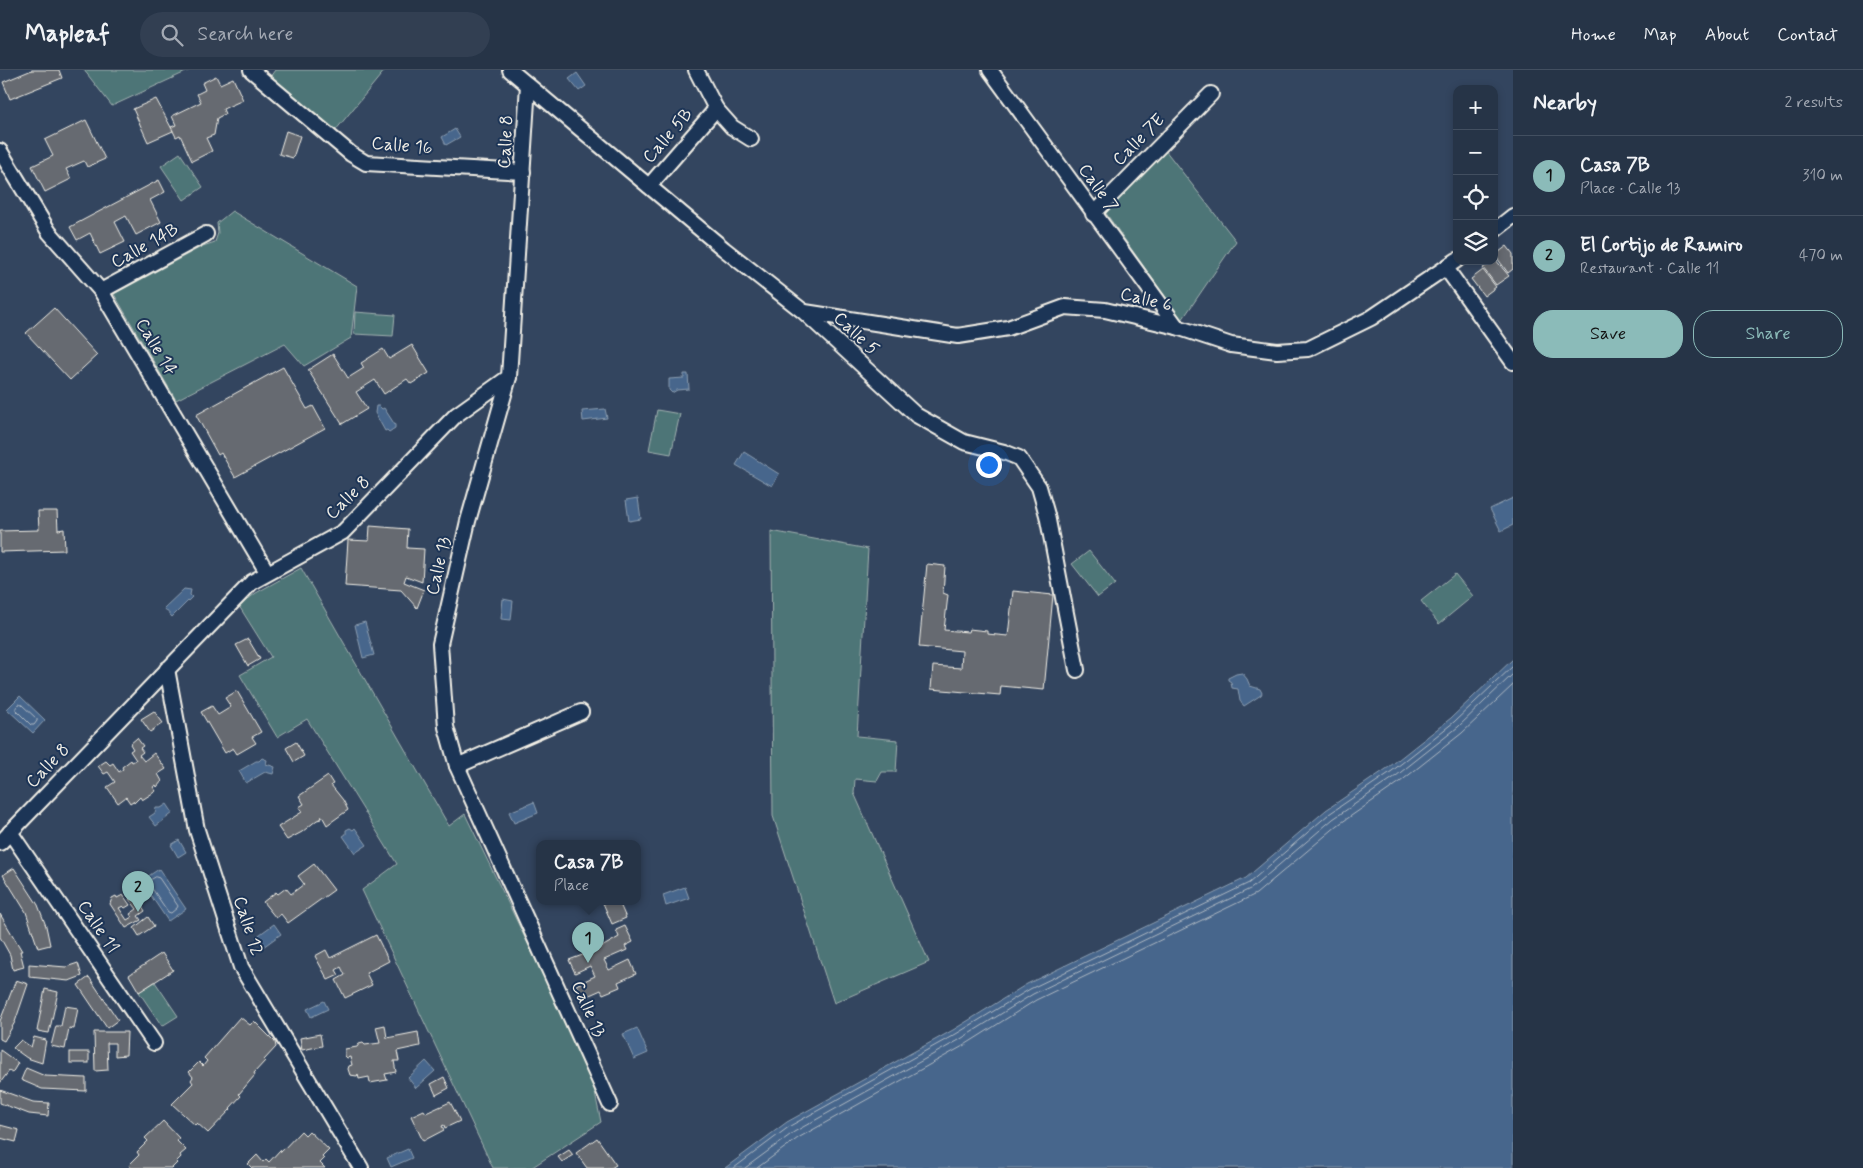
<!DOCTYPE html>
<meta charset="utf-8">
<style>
body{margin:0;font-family:Mynerve,sans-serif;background:#323f52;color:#f1f3f6}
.controls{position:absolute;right:15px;top:15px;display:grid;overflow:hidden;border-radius:10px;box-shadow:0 2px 8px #0003}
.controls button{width:45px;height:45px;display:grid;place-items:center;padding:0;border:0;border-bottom:1px solid #424f60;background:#263447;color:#f1f3f6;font:25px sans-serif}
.you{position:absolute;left:988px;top:394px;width:18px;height:18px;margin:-12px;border:4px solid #fff;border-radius:50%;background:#1a73e8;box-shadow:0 0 0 8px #1a73e833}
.badge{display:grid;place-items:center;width:32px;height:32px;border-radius:50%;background:#8bbbb9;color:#111;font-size:16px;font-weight:700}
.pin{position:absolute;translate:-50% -41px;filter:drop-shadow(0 1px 2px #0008)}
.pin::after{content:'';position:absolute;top:26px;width:18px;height:15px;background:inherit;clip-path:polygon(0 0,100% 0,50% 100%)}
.popup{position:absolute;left:536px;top:770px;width:105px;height:65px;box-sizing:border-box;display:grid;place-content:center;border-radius:10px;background:#263447;filter:drop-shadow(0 1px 4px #0005);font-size:16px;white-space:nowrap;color:#a4aab4}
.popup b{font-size:19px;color:#f1f3f6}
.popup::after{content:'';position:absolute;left:50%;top:100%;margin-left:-10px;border:10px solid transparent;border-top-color:#263447}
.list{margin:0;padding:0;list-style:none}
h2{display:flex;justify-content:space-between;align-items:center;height:65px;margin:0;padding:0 20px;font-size:21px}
h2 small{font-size:16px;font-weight:400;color:#a4aab4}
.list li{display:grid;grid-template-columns:32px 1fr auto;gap:15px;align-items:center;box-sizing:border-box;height:80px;padding:0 20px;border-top:1px solid #424f60}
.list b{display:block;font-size:19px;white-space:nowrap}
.list p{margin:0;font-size:16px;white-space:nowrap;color:#a4aab4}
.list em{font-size:16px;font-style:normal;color:#a4aab4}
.actions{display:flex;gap:10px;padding:15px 20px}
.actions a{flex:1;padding:11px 0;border:1px solid #8bbbb9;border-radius:20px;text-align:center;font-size:18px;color:#8bbbb9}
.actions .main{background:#8bbbb9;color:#111}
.icon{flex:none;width:28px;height:28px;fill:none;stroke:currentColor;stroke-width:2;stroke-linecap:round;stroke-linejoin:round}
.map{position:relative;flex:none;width:1513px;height:1098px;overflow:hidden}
header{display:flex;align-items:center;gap:30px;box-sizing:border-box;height:70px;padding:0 25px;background:#263447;border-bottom:1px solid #424f60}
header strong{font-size:24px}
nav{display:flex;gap:28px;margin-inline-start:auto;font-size:18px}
.search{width:350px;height:45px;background:#323f52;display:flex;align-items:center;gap:12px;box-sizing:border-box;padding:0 18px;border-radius:28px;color:#a4aab4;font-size:19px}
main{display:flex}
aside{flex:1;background:#263447}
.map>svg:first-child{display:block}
.green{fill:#4e7477;stroke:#a1b2b0}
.water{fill:#47668c;stroke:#8c9eb1}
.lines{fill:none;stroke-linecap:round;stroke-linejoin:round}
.shore{stroke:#afb9c3;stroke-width:1}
.building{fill:#666a71;stroke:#f4f1e8}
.minor-casing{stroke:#f4f1e8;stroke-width:18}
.minor{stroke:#1d3557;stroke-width:14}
.labels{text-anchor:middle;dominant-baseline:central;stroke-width:4;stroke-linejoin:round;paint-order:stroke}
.street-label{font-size:18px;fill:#f4f1e8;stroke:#1d3557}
</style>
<header>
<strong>Mapleaf</strong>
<div class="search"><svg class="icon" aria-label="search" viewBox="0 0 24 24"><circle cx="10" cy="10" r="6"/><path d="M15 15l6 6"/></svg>Search here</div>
<nav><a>Home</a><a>Map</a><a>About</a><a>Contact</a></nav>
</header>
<main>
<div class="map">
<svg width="1513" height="1098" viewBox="0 0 1513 1098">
<rect width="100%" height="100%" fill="#33455f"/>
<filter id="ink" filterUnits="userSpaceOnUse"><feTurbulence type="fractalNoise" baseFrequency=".02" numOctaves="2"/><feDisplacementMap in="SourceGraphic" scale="10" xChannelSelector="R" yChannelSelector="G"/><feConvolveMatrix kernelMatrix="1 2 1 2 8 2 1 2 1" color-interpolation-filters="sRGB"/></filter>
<g filter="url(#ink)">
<g class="green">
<polygon points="84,0 190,0 112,36"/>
<polygon points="275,0 385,0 335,61 270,7"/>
<polygon points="1165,80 1236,171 1182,250 1105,142"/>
<polygon points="180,83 203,117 184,130 161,96"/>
<polygon points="232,141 357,216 351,268 304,296 285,274 176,330 114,224 203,176 215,172 218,163 217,153"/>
<polygon points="355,242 395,245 393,266 354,264"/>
<polygon points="657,340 680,344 671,384 649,380"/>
<polygon points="771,461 868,479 857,666 898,670 896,702 882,702 877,711 855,709 854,723 929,892 834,933 773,746"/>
<polygon points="1089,481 1115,514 1098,527 1072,494"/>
<polygon points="301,498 449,756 465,744 591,1004 601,1052 531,1098 493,1098 362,820 397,794 307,649 277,667 240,605 271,587 239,536 256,523"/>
<polygon points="1455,504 1473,526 1439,554 1421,531"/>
<polygon points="155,912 178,946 162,956 139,922"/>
</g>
<g class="water">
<polygon points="577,3 586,16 579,21 569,9"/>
<polygon points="455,59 460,67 446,75 442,67"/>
<polygon points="684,304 688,304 689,319 677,320 672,323 669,320 669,309 684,308"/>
<polygon points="376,336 379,336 382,339 384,338 395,355 395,358 389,362 387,360 385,361 375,343"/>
<polygon points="605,339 607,348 583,351 582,341"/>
<polygon points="744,382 779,404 772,416 736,395"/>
<polygon points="638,428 641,449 629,451 626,430"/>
<polygon points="1513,428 1513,455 1501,461 1490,439"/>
<polygon points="184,519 191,520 190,525 192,527 172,547 164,538"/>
<polygon points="503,529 513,531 511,550 501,549"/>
<polygon points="365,552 374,585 363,588 355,555"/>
<polygon points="1513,589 1513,1098 725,1098 787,1052 953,960 1027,914 1246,808 1326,740 1389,697 1451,648"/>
<polygon points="1242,603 1247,609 1250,616 1260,619 1262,623 1261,625 1244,636 1240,631 1238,619 1232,618 1231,612 1228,610 1228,608 1236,604"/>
<polygon points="20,626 45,650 33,663 7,639"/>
<polygon points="262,688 267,690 266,694 275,697 273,704 265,702 246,713 239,701 256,691 259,691"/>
<polygon points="534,732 538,743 514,753 509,742"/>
<polygon points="167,734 173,743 156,756 149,747 155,743 156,738 161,738"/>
<polygon points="350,758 353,760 355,758 367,775 355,783 343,766 346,764 346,760"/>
<polygon points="179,770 186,782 178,787 171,775"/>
<polygon points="159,799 186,839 168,851 141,811"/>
<polygon points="685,817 689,828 666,836 663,825"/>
<polygon points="274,854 281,864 263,877 256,867"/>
<polygon points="324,931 328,939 311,947 307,939"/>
<polygon points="637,958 648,983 634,989 623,964"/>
<polygon points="426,991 435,1001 416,1018 408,1008"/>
<polygon points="408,1079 412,1088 391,1097 387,1088"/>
</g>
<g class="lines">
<g class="shore">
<polygon points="19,634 22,635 37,649 37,651 34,655 31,655 16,640 16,638"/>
<polygon points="156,807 159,808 178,836 177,838 171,843 168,842 149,814 149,811"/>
<polyline points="734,1098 790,1056 956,964 1030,919 1249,813 1329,744 1392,701 1454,652 1513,596"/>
<polyline points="745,1098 794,1062 959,970 1033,924 1252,818 1333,749 1396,706 1458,657 1513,604"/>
<polyline points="757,1098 798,1068 963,976 1036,930 1256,824 1338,755 1400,712 1462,663 1513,615"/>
</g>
</g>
<g class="building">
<polygon points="32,0 59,0 62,8 10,29 3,12"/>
<polygon points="216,6 220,14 233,8 243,30 223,39 225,44 217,48 214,65 206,68 212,81 192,91 180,65 176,67 171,57 176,55 172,46 201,32 197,24 205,20 202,13"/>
<polygon points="156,29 173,61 148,72 133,39"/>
<polygon points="86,50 105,89 87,97 84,91 66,99 71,109 45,122 32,96 53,86 45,70"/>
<polygon points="286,61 300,66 293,88 279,84"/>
<polygon points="159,110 165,122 150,130 161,152 136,165 126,146 115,152 125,172 100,184 90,163 77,170 70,157"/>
<polygon points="1507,176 1513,184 1513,199 1508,203 1495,185"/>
<polygon points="1494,189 1495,189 1509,206 1496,215 1483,198 1494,191"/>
<polygon points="1483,200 1496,217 1484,226 1471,209"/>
<polygon points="54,238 97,285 70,310 26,263"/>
<polygon points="412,275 429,303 411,314 407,309 384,324 375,310 356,322 367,339 342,354 308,300 333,284 348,308 364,298 361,293 383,279 389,289"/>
<polygon points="283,297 307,339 313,336 325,358 235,407 221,383 218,385 196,345"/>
<polygon points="38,441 57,441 58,460 64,459 65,480 0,482 0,461 39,460"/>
<polygon points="370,456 408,459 407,478 424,479 422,512 406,506 404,512 424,520 417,538 401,520 345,516 348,470 369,471"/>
<polygon points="927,494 945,496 943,523 948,525 944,560 968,562 969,559 987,561 987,564 1008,566 1013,521 1053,525 1044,620 1001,616 1000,625 931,619 933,596 961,598 962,581 919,577"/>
<polygon points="248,569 260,589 248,596 236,575"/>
<polygon points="237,621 261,662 252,667 256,673 237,684 233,678 225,683 201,642 212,636 218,645 231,637 225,628"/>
<polygon points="154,641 163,653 150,662 141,649"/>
<polygon points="137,668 143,676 140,678 143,682 139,685 144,691 154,683 166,699 158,704 162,711 157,717 156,715 153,717 156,721 142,730 140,727 134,733 133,731 130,733 126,727 118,733 107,717 115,712 108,702 104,704 98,696 106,691 110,695 113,693 119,702 123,699 122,697 131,690 132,692 136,690 130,681 133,679 130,674"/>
<polygon points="296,672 304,686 294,692 286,678"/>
<polygon points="328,706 333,714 331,715 343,730 348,740 327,755 322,746 321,749 317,750 302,762 287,770 278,757 302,742 299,737 304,734 299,726"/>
<polygon points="314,794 334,820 288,853 281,844 276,848 263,832 276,822 278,824 286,818 291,824 304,814 298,806"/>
<polygon points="14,798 38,835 46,856 50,875 38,878 26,842 3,805"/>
<polygon points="123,825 130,835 125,838 123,836 119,838 127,850 132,847 130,844 137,839 129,829 135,825 145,841 138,846 141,850 126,858 110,834 112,828 116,826 117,828"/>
<polygon points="607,832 619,832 626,848 612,854 603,833"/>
<polygon points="0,844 22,881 20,881 24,897 13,900 10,885 0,867"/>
<polygon points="148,847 154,856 139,866 134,858"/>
<polygon points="625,856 633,872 625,876 627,880 604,890 609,900 630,890 636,904 618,912 620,917 603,924 601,920 583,928 576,915 595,906 590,896 575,903 569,890 588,883 584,874 596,868 600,878 619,867 616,860"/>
<polygon points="376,865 389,891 366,903 372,915 345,928 336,910 345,905 341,897 336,900 339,905 328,910 315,886 326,880 330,888"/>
<polygon points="162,883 173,900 139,922 129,905"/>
<polygon points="78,893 82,906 69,911 29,907 29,894 66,897"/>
<polygon points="89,907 118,950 107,958 78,915"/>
<polygon points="16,910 28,914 15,952 4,971 0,969 0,951"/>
<polygon points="45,919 58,922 49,963 37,961"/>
<polygon points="65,936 78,938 74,959 69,958 65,979 51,976 56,956 61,956"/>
<polygon points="240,947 250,955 254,951 275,972 276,977 264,990 265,991 254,1003 255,1005 239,1024 241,1026 230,1038 231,1039 208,1063 197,1053 195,1055 172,1034 193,1013 191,1010 193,1007 189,1002 199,992 203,996 207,991 204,988"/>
<polygon points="385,955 387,968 418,962 420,976 397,981 399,991 394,991 396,1002 385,1004 387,1010 370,1013 369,1007 359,1009 358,1004 357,1006 350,1005 348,999 349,996 352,995 350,987 347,988 345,986 345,979 357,977 359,974 363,973 365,975 380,973 376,957"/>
<polygon points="94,962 127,962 126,985 115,986 115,973 107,973 108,1000 95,1001"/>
<polygon points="320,964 322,976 302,980 300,968"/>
<polygon points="34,967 46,970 42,993 27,988 13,978 21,970 31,977"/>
<polygon points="0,980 18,993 12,1003 9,1001 0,1013"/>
<rect x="70" y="982" width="19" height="11"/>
<polygon points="26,998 45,1006 86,1008 86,1021 42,1019 21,1010"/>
<polygon points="444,1007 449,1018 436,1025 431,1014"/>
<polygon points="0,1020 33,1032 49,1033 48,1046 29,1044 0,1033"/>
<polygon points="450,1032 460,1051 445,1058 444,1055 442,1056 444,1060 423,1071 411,1046 424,1040 426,1043"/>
<polygon points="163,1051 179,1068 177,1071 186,1080 180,1085 181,1087 176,1092 177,1093 172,1098 131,1098 129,1095 139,1085 137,1082 148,1071 145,1068"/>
<polygon points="0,1055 19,1060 16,1072 0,1068"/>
<polygon points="301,1061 305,1065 309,1061 329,1080 322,1087 324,1089 320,1093 325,1098 252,1098 248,1094 257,1085 263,1092 266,1089 269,1092 280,1080 281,1082"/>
<polygon points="597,1068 616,1095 611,1098 587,1098 576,1083"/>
<polygon points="569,1080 573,1085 562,1092 558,1087"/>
</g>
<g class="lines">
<defs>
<g id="minor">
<polyline points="251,0 351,84 366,93 523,102"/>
<polyline points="510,0 724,179 804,242 916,345 964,372 1004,382 1019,388 1039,417 1047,445 1077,600"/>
<polyline points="696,0 716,39"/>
<polyline points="990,0 1177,257"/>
<polyline points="0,81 49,162 101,221 267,502"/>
<polyline points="649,116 716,39 732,57 751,69"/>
<polyline points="1093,144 1211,24"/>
<polyline points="1494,161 1513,146"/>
<polyline points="1446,198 1513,292"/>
<polyline points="101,221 206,164"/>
<polyline points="805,242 958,266 1008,258 1065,237 1105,240 1177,257 1231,275 1277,281 1308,279 1371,248 1457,190"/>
<polyline points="509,307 468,451 440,574 446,657 457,696 581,642"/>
<polyline points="167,599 197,760 241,897 361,1098"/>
<polyline points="457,696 610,1034"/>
<polyline points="10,762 154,973"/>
<polyline points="0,773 252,512 343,462 456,345 509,307 528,15"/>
</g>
</defs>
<use href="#minor" class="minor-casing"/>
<use href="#minor" class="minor"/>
</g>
</g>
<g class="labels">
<g class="street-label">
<text transform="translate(668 66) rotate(-49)">Calle 5B</text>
<text transform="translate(1139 70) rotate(-45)">Calle 7E</text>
<text transform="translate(506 72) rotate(-87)">Calle 8</text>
<text transform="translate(402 76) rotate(5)">Calle 16</text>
<text transform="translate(1098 118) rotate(54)">Calle 7</text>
<text transform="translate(145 176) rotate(-29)">Calle 14B</text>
<text transform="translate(1146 230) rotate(14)">Calle 6</text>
<text transform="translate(856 264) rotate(43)">Calle 5</text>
<text transform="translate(156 277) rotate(59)">Calle 14</text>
<text transform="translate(348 428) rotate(-44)">Calle 8</text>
<text transform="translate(439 496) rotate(-77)">Calle 13</text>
<text transform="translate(48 696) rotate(-46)">Calle 8</text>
<text transform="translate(248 856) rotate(72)">Calle 12</text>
<text transform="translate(98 857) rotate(56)">Calle 11</text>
<text transform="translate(588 939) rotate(66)">Calle 13</text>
</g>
</g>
</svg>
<div class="controls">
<button>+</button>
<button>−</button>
<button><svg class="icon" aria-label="locate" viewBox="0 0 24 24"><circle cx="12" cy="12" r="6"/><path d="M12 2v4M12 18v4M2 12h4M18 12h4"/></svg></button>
<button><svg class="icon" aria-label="layers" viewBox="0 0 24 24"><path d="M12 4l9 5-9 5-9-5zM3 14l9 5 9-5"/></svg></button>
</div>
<div class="you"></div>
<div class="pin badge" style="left:588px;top:893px">1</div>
<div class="popup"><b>Casa 7B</b>Place</div>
<div class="pin badge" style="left:138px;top:842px">2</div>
</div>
<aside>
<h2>Nearby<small>2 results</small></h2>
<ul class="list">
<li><span class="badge">1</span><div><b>Casa 7B</b><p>Place · Calle 13</p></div><em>310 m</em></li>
<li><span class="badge">2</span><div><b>El Cortijo de Ramiro</b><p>Restaurant · Calle 11</p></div><em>470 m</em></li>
</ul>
<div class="actions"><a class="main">Save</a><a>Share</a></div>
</aside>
</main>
